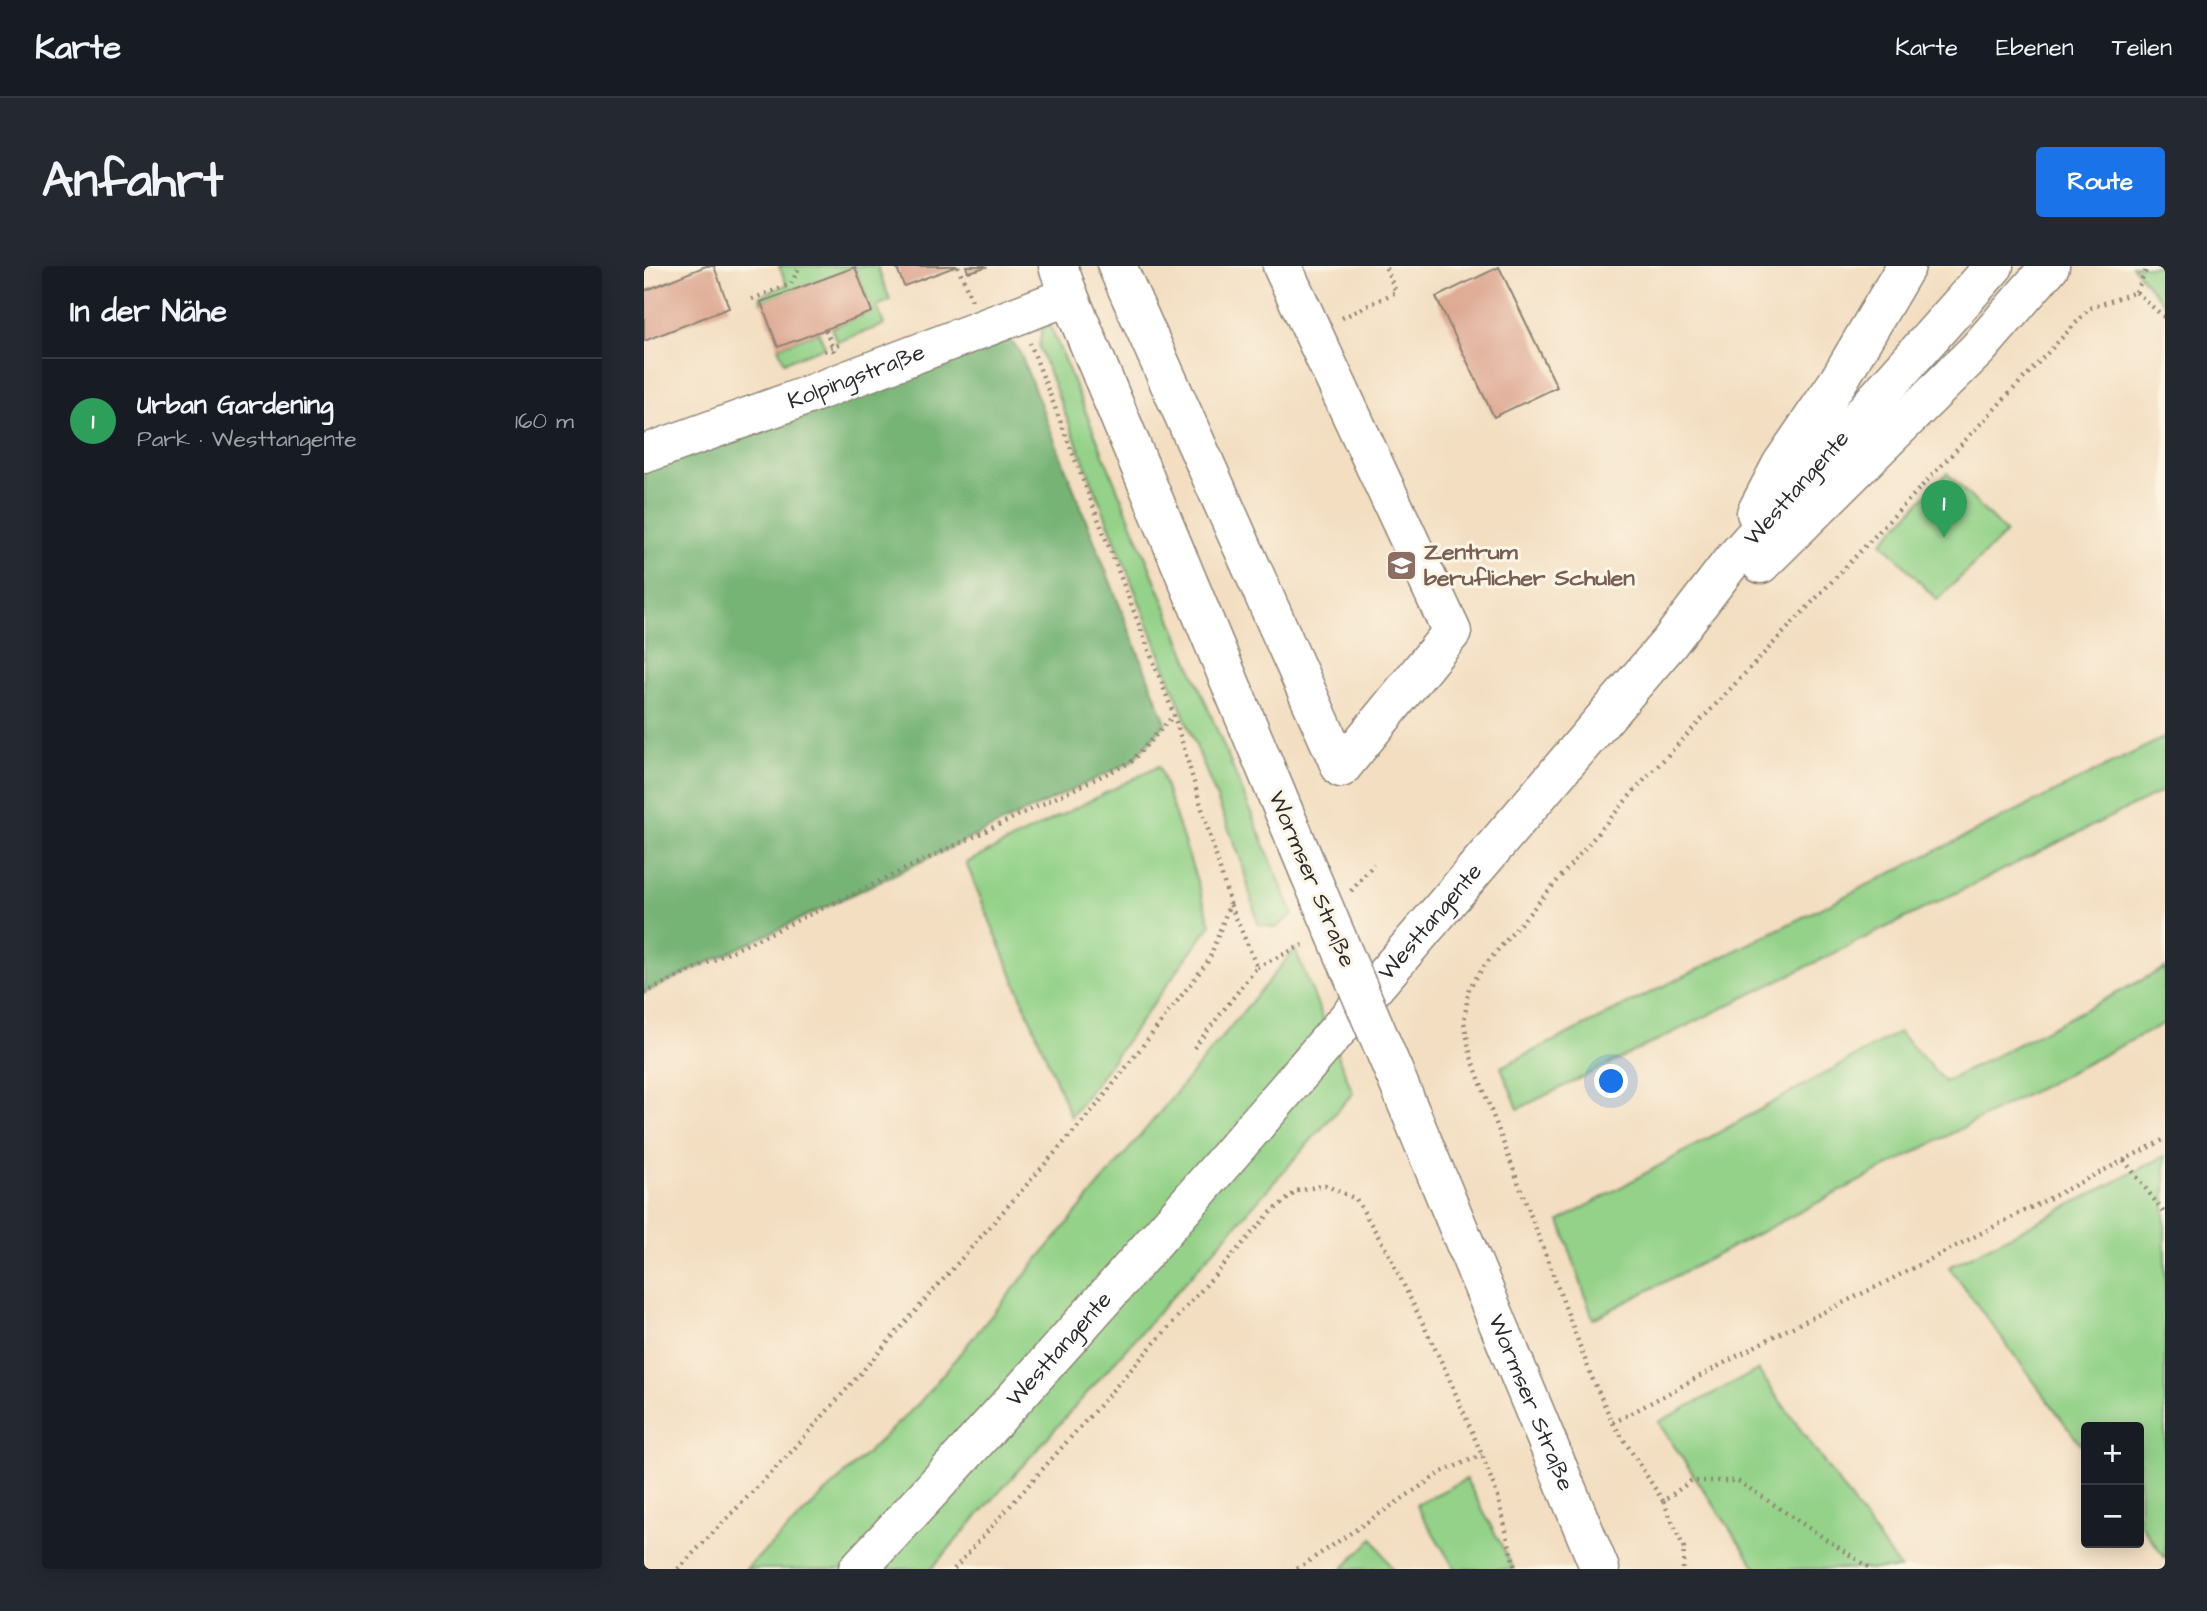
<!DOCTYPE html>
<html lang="de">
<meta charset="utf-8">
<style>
body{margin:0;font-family:"Architects Daughter",sans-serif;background:#242831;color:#f1f3f6}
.controls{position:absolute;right:21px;bottom:21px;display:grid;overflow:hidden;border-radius:7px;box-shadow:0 4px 18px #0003}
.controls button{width:63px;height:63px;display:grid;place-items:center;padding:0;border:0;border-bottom:2px solid #363941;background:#171b24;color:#f1f3f6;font:35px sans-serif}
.you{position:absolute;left:968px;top:816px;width:24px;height:24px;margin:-18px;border:5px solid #fff;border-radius:50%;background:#1a73e8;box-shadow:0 0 0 10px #1a73e833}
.badge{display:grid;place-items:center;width:46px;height:46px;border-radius:50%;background:#1a73e8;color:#fff;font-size:23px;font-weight:700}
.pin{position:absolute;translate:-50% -58px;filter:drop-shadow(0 2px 4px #0008)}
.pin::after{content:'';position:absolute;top:37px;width:24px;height:21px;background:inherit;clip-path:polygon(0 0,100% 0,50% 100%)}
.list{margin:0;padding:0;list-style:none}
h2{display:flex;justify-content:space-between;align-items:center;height:91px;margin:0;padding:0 28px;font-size:30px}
h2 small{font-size:23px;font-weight:400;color:#9ea1a6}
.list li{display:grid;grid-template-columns:46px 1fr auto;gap:21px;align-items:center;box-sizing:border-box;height:126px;padding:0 28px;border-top:2px solid #363941}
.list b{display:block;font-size:26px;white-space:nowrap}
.list p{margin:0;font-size:23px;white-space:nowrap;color:#9ea1a6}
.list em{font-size:23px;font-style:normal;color:#9ea1a6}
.map{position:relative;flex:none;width:1521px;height:1303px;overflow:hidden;border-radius:7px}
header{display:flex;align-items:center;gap:42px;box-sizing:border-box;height:98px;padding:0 35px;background:#171b24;border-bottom:2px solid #363941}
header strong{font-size:33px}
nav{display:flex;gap:38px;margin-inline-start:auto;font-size:24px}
.intro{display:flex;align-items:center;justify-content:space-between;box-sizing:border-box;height:168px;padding:0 42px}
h1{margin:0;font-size:49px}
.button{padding:18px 32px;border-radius:7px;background:#1a73e8;color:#fff;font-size:24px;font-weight:700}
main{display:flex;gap:42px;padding:0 42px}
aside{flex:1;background:#171b24;border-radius:7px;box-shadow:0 4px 18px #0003}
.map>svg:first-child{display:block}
.green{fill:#93d288;stroke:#5f7e5a;stroke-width:2}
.forest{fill:#76b474;stroke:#507050;stroke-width:2}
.building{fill:#dea892}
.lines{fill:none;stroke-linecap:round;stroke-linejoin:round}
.minor-casing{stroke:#8f8476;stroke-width:41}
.major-casing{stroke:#8f8476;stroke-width:41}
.path{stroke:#8f8476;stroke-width:4.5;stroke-dasharray:2 5;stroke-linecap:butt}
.minor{stroke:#fff;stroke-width:38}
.major{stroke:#fff;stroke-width:38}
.minor-bridge-casing{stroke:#8f8476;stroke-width:41;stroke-linecap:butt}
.minor-bridge{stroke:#fff;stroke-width:38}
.labels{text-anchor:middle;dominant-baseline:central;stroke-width:6;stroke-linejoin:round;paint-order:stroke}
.street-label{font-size:23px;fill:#2b2b2b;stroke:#fcf5e5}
.education-label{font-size:23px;font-weight:bold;fill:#785e54;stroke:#fcf5e5;text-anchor:start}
</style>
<header>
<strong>Karte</strong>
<nav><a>Karte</a><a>Ebenen</a><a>Teilen</a></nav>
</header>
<div class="intro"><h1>Anfahrt</h1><a class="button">Route</a></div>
<main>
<aside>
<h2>In der Nähe<small></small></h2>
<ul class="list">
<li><span class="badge" style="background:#2e9e5b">1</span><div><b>Urban Gardening</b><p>Park · Westtangente</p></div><em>160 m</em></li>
</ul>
</aside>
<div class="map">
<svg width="1521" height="1303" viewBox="0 0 1521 1303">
<rect width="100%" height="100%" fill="#fcf5e5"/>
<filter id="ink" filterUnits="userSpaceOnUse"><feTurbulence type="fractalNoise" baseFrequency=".0143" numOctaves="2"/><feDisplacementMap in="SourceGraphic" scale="14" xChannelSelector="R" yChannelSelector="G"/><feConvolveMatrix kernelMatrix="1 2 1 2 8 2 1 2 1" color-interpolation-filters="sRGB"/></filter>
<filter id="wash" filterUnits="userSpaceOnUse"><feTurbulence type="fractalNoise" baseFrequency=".00686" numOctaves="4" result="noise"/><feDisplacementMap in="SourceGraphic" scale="28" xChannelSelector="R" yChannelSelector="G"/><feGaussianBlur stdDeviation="1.57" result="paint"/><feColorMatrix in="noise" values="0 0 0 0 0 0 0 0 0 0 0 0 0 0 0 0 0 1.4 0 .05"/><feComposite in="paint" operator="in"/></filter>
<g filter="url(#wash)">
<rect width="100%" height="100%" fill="#f3dec1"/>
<g class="green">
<polygon points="135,0 233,0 246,34 233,40 240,59 193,76 187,62 228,45 211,2 117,36 116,30 143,19"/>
<polygon points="1488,0 1521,0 1521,39"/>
<polygon points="405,57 649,648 632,662 614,658 597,594 395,81 398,63"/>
<polygon points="175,66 181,81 140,96 134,81"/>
<polygon points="1303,207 1362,267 1293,334 1238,276"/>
<polygon points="1521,471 1521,524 874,843 857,801"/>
<polygon points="515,500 567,658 427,851 322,597"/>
<polygon points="651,683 709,827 287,1303 102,1303 275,1137"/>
<polygon points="1521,702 1521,757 949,1053 916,955 1255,766 1301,816"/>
<polygon points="1521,890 1521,1292 1495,1256 1495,1161 1442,1161 1442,1186 1305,1001"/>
<polygon points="1114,1104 1256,1303 1113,1303 1014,1156"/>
<polygon points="822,1213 870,1303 811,1303 772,1239"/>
<polygon points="729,1272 748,1303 698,1303"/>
</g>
<polygon class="forest" points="358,66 375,84 522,457 487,496 0,727 0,205"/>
<g id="blocks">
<g class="building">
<polygon points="62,0 70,0 85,42 0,75 0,25"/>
<polygon points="252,0 313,0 260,20"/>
<polygon points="322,0 341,0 342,1 324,6"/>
<polygon points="211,1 228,46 134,81 117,36"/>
<polygon points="855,1 913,121 850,151 792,31"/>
</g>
</g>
</g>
<g filter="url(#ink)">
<use href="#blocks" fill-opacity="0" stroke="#8f8476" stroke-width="2"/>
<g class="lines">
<defs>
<g id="minor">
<polyline points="414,0 425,30 665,606"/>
<polyline points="473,0 697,502 808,366 638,0"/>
<path id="s1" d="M0,188L148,135L425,30"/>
<path id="s2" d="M749,804L956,1303"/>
</g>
<g id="major">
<polyline points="1112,247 1137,199 1195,114 1262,0"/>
<polyline points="1117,298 1334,83 1406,0"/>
<path id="s3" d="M214,1303C495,1004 757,688 1025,377L1087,296L1350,0"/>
</g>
</defs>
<use href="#minor" class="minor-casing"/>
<use href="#major" class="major-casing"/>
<g class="path">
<polyline points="314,0 328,35"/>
<polyline points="1492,26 1504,0"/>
<polyline points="108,33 147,18 156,0"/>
<polyline points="698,52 752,26 741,0"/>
<polyline points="182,64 190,86"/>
<polyline points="180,85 199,77"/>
<polyline points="707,625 730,598"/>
<polyline points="613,701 663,677"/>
<polyline points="0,727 487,496 530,449"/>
<polyline points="550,782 613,701 586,638"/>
<polyline points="1480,894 1521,948"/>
<polyline points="969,1157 1134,1068 1236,1019 1521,873"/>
<polyline points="1019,1235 969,1157 948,1112 827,791 820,756 825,722 841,699 990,525 1446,42 1492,26 1521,52"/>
<polyline points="34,1303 148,1185 453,839 565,694 586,637 530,449 386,77"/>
<polyline points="310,1303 625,948 653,925 681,919 712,933 743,985 801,1103 838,1189 854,1231 871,1303"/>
<polyline points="653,1303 798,1206 838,1189"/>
<polyline points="1039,1303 1040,1282 1019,1235 1047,1215 1094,1215 1227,1303"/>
</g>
<use href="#minor" class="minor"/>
<use href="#major" class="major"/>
<defs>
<polyline id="minor-bridge" points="665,606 749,804"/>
</defs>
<use href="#minor-bridge" class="minor-bridge-casing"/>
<use href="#minor-bridge" class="minor-bridge"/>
</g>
</g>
<defs>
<symbol id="school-square" viewBox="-11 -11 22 22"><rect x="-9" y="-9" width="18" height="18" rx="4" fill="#8d6e63" stroke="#fcf5e5"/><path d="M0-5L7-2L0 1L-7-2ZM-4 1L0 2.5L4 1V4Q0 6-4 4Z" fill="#fff"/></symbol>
</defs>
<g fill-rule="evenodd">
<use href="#school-square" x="740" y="282" width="35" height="35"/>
</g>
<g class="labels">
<g class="street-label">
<text stroke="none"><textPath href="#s1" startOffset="226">Kolpingstraße</textPath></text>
<text stroke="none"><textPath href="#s3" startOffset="1432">Westtangente</textPath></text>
<text transform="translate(668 613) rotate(67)">Wormser Straße</text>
<text stroke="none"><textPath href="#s3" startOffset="864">Westtangente</textPath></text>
<text stroke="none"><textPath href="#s3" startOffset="298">Westtangente</textPath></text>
<text stroke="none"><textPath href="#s2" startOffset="360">Wormser Straße</textPath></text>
</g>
<g class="education-label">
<text x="780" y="286">Zentrum<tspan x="780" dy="26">beruflicher Schulen</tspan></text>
</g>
</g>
</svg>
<div class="controls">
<button>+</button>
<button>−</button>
</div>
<div class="you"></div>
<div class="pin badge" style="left:1300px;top:272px;background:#2e9e5b">1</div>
</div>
</main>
